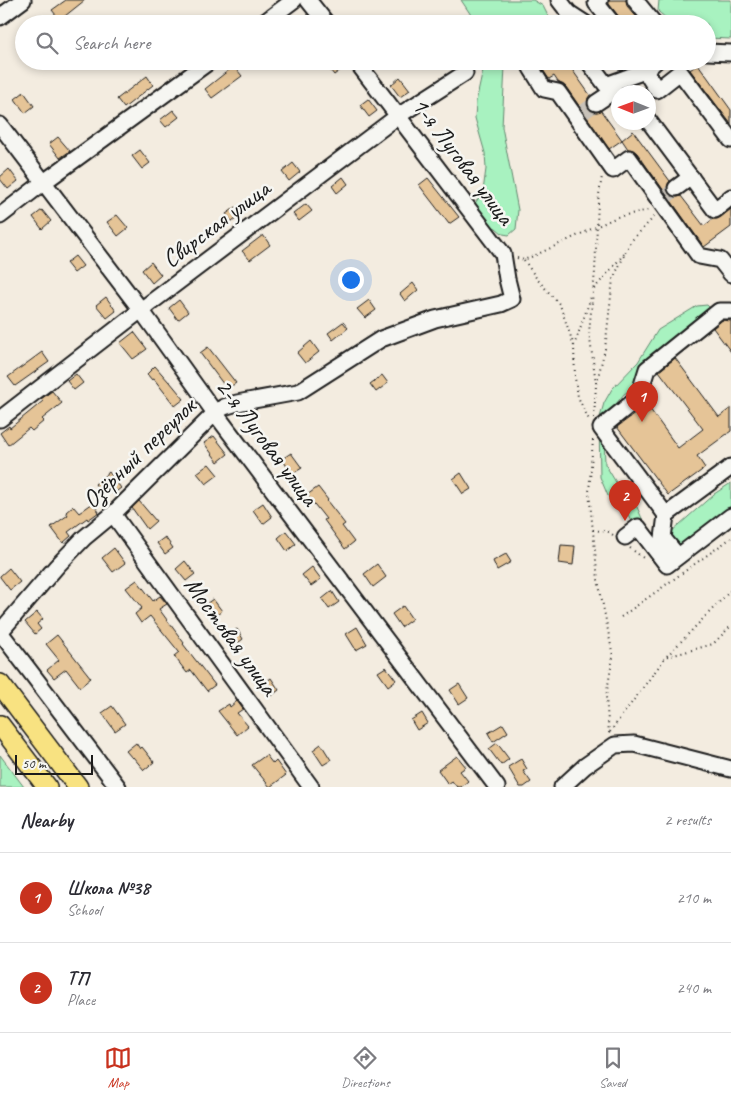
<!DOCTYPE html>
<meta charset="utf-8">
<style>
body{margin:0;font-family:Caveat,sans-serif;background:#f7f7f7;color:#2b2b33}
.compass{position:absolute;left:611px;top:85px;width:45px;height:45px;border-radius:50%;background:#fff;box-shadow:0 2px 8px #0003;rotate:271deg}
.scale{position:absolute;left:15px;bottom:12px;width:78px;box-sizing:border-box;padding-left:5px;border:2px solid #1c1c1c;border-top:0;font-size:14px;line-height:18px;white-space:nowrap;color:#1c1c1c;-webkit-text-stroke:4px #f6f6f2;paint-order:stroke}
.you{position:absolute;left:350px;top:279px;width:18px;height:18px;margin:-12px;border:4px solid #fff;border-radius:50%;background:#1a73e8;box-shadow:0 0 0 8px #1a73e833}
.badge{display:grid;place-items:center;width:32px;height:32px;border-radius:50%;background:#c8321e;color:#fff;font-size:16px;font-weight:700}
.pin{position:absolute;translate:-50% -41px;filter:drop-shadow(0 1px 2px #0008)}
.pin::after{content:'';position:absolute;top:26px;width:18px;height:15px;background:inherit;clip-path:polygon(0 0,100% 0,50% 100%)}
.list{margin:0;padding:0;list-style:none}
h2{display:flex;justify-content:space-between;align-items:center;height:65px;margin:0;padding:0 20px;font-size:21px}
h2 small{font-size:16px;font-weight:400;color:#7c7c81}
.list li{display:grid;grid-template-columns:32px 1fr auto;gap:15px;align-items:center;box-sizing:border-box;height:90px;padding:0 20px;border-top:1px solid #e1e1e2}
.list b{display:block;font-size:19px;white-space:nowrap}
.list p{margin:0;font-size:16px;white-space:nowrap;color:#7c7c81}
.list em{font-size:16px;font-style:normal;color:#7c7c81}
.icon{flex:none;width:28px;height:28px;fill:none;stroke:currentColor;stroke-width:2;stroke-linecap:round;stroke-linejoin:round}
.map{position:relative;flex:none;width:731px;height:787px;overflow:hidden}
.search{position:absolute;background:#fff;box-shadow:0 2px 8px #0003;left:15px;right:15px;top:15px;height:55px;display:flex;align-items:center;gap:12px;box-sizing:border-box;padding:0 18px;border-radius:28px;color:#7c7c81;font-size:19px}
.sheet{height:245px;background:#fff}
nav{display:flex;justify-content:space-around;align-items:center;box-sizing:border-box;height:70px;border-top:1px solid #e1e1e2;background:#fff;font-size:14px;color:#7c7c81}
nav a{display:grid;justify-items:center;gap:2px}
nav .on{color:#c8321e}
.map>svg:first-child{display:block}
.green{fill:#a8f2c0;stroke:#62876e}
.building{fill:#e5c497;stroke:#1c1c1c}
.lines{fill:none;stroke-linecap:round;stroke-linejoin:round}
.minor-tunnel{stroke:#c8c2b9;stroke-width:15;stroke-dasharray:15 8;stroke-linecap:butt}
.minor-casing{stroke:#1c1c1c;stroke-width:19}
.major-casing{stroke:#1c1c1c;stroke-width:22}
.path{stroke:#1c1c1c;stroke-width:2;stroke-dasharray:1 4;stroke-linecap:butt}
.minor{stroke:#f6f6f2;stroke-width:15}
.major{stroke:#f8e281;stroke-width:19}
.labels{text-anchor:middle;dominant-baseline:central;stroke-width:5;stroke-linejoin:round;paint-order:stroke}
.street-label{font-size:25px;fill:#1c1c1c;stroke:#f6f6f2}
</style>
<div class="map">
<svg width="731" height="787" viewBox="0 0 731 787">
<rect width="100%" height="100%" fill="#f3ece0"/>
<filter id="ink" filterUnits="userSpaceOnUse"><feTurbulence type="fractalNoise" baseFrequency=".02" numOctaves="2"/><feDisplacementMap in="SourceGraphic" scale="10" xChannelSelector="R" yChannelSelector="G"/><feConvolveMatrix kernelMatrix="1 2 1 2 8 2 1 2 1" color-interpolation-filters="sRGB"/></filter>
<g filter="url(#ink)">
<g class="green">
<polygon points="461,0 533,0 543,6 550,20 549,24 477,24"/>
<path d="M659,0H731V39L707,38V24C688,24 672,26 658,11Z"/>
<polygon points="485,61 509,61 505,66 502,127 518,210 516,229 509,235 503,234 496,228 485,224 474,205 483,191 486,169 485,153 475,118 476,102"/>
<polygon points="707,305 712,310 637,386 624,394 616,404 604,434 605,464 617,484 637,507 647,530 656,537 671,532 714,494 731,483 731,506 725,511 688,544 671,552 647,544 624,509 608,496 600,477 599,421 604,403 612,389 638,362 658,330 697,306"/>
<polygon points="0,755 24,787 0,787"/>
</g>
<g class="building">
<polygon points="66,0 85,0 60,20 52,10"/>
<polygon points="609,0 626,0 627,6 641,22 641,24 622,24 620,18 609,4"/>
<polygon points="323,61 338,61 343,68 334,75"/>
<polygon points="549,61 566,61 590,95 588,98 587,103 589,109 591,111 596,112 601,111 622,140 609,149 566,87 558,82 554,76 549,79 543,70 548,65"/>
<polygon points="698,64 731,110 731,124 690,70"/>
<polygon points="234,66 242,76 212,98 205,89"/>
<polygon points="147,76 153,85 124,108 117,99"/>
<polygon points="400,77 410,90 400,97 391,85"/>
<polygon points="24,92 34,106 25,113 15,99"/>
<polygon points="368,99 377,111 369,117 360,105"/>
<polygon points="173,110 179,117 166,127 160,120"/>
<polygon points="633,131 670,181 668,184 667,189 669,194 672,196 677,197 681,196 704,226 713,219 717,219 721,217 731,209 731,227 704,247 637,153 633,150 628,149 622,140"/>
<polygon points="58,137 70,151 60,158 49,144"/>
<polygon points="140,150 150,163 142,169 132,156"/>
<polygon points="293,163 300,172 289,181 282,172"/>
<polygon points="9,169 18,181 8,189 0,179 0,177"/>
<polygon points="343,177 348,184 337,193 332,186"/>
<polygon points="428,178 459,217 449,224 419,185"/>
<polygon points="306,204 312,211 299,221 293,214"/>
<polygon points="236,207 242,214 232,222 226,214"/>
<polygon points="42,210 51,221 42,229 33,217"/>
<polygon points="117,215 128,228 118,236 107,222"/>
<polygon points="263,235 270,245 250,260 242,251"/>
<polygon points="75,256 83,266 74,273 66,263"/>
<polygon points="151,262 161,275 152,283 142,270"/>
<polygon points="413,283 418,290 405,301 400,294"/>
<polygon points="106,297 116,311 107,318 96,305"/>
<polygon points="179,300 188,312 178,320 169,308"/>
<polygon points="369,300 376,310 365,318 357,309"/>
<polygon points="722,320 731,321 731,352 713,328"/>
<polygon points="343,322 348,328 333,340 328,333"/>
<polygon points="134,332 147,349 133,359 120,343"/>
<polygon points="311,341 319,352 305,363 297,353"/>
<polygon points="208,347 236,383 227,389 200,353"/>
<polygon points="42,352 49,362 15,386 8,377"/>
<polygon points="675,358 719,417 731,408 731,431 697,456 705,468 668,495 617,427 647,405 678,448 703,429 659,371"/>
<polygon points="155,366 169,382 170,382 184,399 175,406 154,379 152,380 147,374"/>
<polygon points="76,374 83,383 74,390 67,381"/>
<polygon points="382,375 388,383 376,392 370,384"/>
<polygon points="52,391 62,403 42,419 44,421 32,431 29,428 8,445 0,433 9,426 10,428 43,401 41,399"/>
<polygon points="214,436 228,454 218,462 204,443"/>
<polygon points="291,453 302,468 292,474 282,459"/>
<polygon points="209,464 218,475 206,484 197,473"/>
<polygon points="109,472 121,488 113,494 107,487 101,492 95,484"/>
<polygon points="461,473 471,489 463,494 453,479"/>
<polygon points="318,487 328,500 327,501 345,524 342,526 354,542 345,549 324,520 326,519 307,495"/>
<polygon points="139,501 156,521 147,529 132,508"/>
<polygon points="93,503 99,512 88,520 87,518 68,532 71,536 63,543 51,527 68,515 66,512 73,506 79,513"/>
<polygon points="263,503 272,517 263,524 253,510"/>
<polygon points="286,531 296,544 287,551 278,538"/>
<polygon points="165,537 173,548 165,554 157,543"/>
<polygon points="561,545 575,546 573,565 559,563"/>
<polygon points="114,548 125,563 113,572 102,558"/>
<polygon points="506,554 511,562 497,570 493,561"/>
<polygon points="185,561 195,574 186,581 176,569"/>
<polygon points="377,564 386,577 373,587 364,574"/>
<polygon points="312,567 321,579 311,586 302,575"/>
<polygon points="9,568 20,582 10,590 0,577 0,576"/>
<polygon points="137,580 153,601 160,596 167,604 159,609 184,643 183,644 215,685 207,691 191,670 187,673 174,656 179,652 150,616 141,623 135,614 142,608 126,588"/>
<polygon points="332,591 339,602 329,609 322,599"/>
<polygon points="213,599 222,611 213,618 203,606"/>
<polygon points="403,606 412,619 401,627 392,614"/>
<polygon points="37,612 43,619 37,624 41,629 35,634 25,622"/>
<polygon points="357,627 367,644 356,650 346,634"/>
<polygon points="237,629 243,639 234,646 227,635"/>
<polygon points="57,635 91,678 80,687 66,669 54,678 47,670 59,660 46,644"/>
<polygon points="386,667 396,680 388,686 378,672"/>
<polygon points="271,678 279,690 271,696 263,684"/>
<polygon points="459,684 468,698 459,704 450,690"/>
<polygon points="237,701 243,709 237,713 248,726 237,735 218,711 229,704 230,707"/>
<polygon points="112,706 125,724 115,731 102,713"/>
<polygon points="422,713 428,723 417,730 411,720"/>
<polygon points="503,724 508,732 493,742 488,733"/>
<polygon points="136,743 140,749 142,747 154,762 144,770 133,757 132,758 126,751"/>
<polygon points="497,743 509,759 501,765 489,749"/>
<polygon points="321,744 331,760 323,765 313,750"/>
<polygon points="266,755 273,764 276,761 286,775 270,787 252,765"/>
<polygon points="457,756 466,767 460,771 468,781 461,787 457,787 452,781 448,784 438,770"/>
<polygon points="521,759 527,769 523,771 531,782 524,787 520,787 508,767"/>
</g>
<g class="lines">
<g class="minor-tunnel">
<polyline points="581,114 596,103"/>
<polyline points="665,198 676,188"/>
</g>
<defs>
<g id="minor">
<polyline points="308,0 327,24"/>
<polyline points="559,0 569,13 568,24"/>
<polyline points="600,0 596,3 613,24"/>
<polyline points="635,0 653,22 650,24"/>
<polyline points="569,13 586,24"/>
<polyline points="0,17 23,0"/>
<polyline points="262,24 294,0"/>
<polyline points="707,52 731,53"/>
<polyline points="540,61 531,68 544,89 558,92 613,170 629,158 699,256 720,260 731,274"/>
<polyline points="588,61 606,85 645,71 656,61"/>
<polyline points="639,61 657,90 680,72 731,140"/>
<polyline points="596,103 614,91 618,97"/>
<polyline points="648,120 715,210 731,197"/>
<polyline points="0,125 141,310 215,413 497,787"/>
<polyline points="676,188 691,177"/>
<polyline points="0,216 44,182 210,61"/>
<polyline points="0,419 141,310 398,116 465,73"/>
<polyline points="113,514 311,787"/>
<polyline points="666,515 731,467"/>
<polyline points="625,537 638,527 667,565 731,516"/>
<polyline points="678,556 663,538 666,515 601,428 638,398 647,369 719,311 731,311"/>
<polyline points="0,632 57,566 84,538 113,514 215,413 224,407 237,403 298,392 381,339 435,319 501,304 512,299 507,279 503,254 356,61"/>
<polyline points="0,632 118,787"/>
<polyline points="562,787 585,766 615,745 634,744 731,769"/>
</g>
<g id="major">
<polyline points="0,684 78,787"/>
<polyline points="0,725 47,787"/>
</g>
</defs>
<use href="#minor" class="minor-casing"/>
<use href="#major" class="major-casing"/>
<g class="path">
<polyline points="517,258 524,260 538,254 617,217 649,210"/>
<polyline points="524,260 537,279 560,305 574,346 575,378 578,397 590,422"/>
<polyline points="594,289 625,253"/>
<polyline points="574,346 592,294"/>
<polyline points="596,383 589,332 595,272 598,201 602,176"/>
<polyline points="594,418 596,385 605,349 613,279 631,241 656,215"/>
<polyline points="593,440 589,492 598,580 613,656 606,697 609,733 608,735"/>
<polyline points="593,530 609,532 613,535"/>
<polyline points="630,548 646,560"/>
<polyline points="621,617 731,538"/>
<polyline points="667,657 713,644 731,626"/>
<polyline points="610,732 665,658 731,590"/>
</g>
<use href="#minor" class="minor"/>
<use href="#major" class="major"/>
</g>
</g>
<g class="labels">
<g class="street-label">
<text transform="translate(463 161) rotate(53)">1-я Луговая улица</text>
<text transform="translate(216 224) rotate(-37)">Свирская улица</text>
<text transform="translate(267 442) rotate(53)">2-я Луговая улица</text>
<text transform="translate(139 453) rotate(-44)">Озёрный переулок</text>
<text transform="translate(231 636) rotate(54)">Мостовая улица</text>
</g>
</g>
</svg>
<svg class="compass" viewBox="-18 -18 36 36"><path d="M0-13l5 13h-10z" fill="#e53935"/><path d="M0 13l5-13h-10z" fill="#7c7c81"/></svg>
<div class="scale">50 m</div>
<div class="you"></div>
<div class="pin badge" style="left:642px;top:422px">1</div>
<div class="pin badge" style="left:625px;top:521px">2</div>
<div class="search"><svg class="icon" aria-label="search" viewBox="0 0 24 24"><circle cx="10" cy="10" r="6"/><path d="M15 15l6 6"/></svg>Search here</div>
</div>
<section class="sheet">
<h2>Nearby<small>2 results</small></h2>
<ul class="list">
<li><span class="badge">1</span><div><b>Школа №38</b><p>School</p></div><em>210 m</em></li>
<li><span class="badge">2</span><div><b>ТП</b><p>Place</p></div><em>240 m</em></li>
</ul>
</section>
<nav>
<a class="on"><svg class="icon" aria-label="map" viewBox="0 0 24 24"><path d="M3 6l6-2 6 2 6-2v14l-6 2-6-2-6 2zM9 4v14M15 6v14"/></svg>Map</a>
<a><svg class="icon" aria-label="directions" viewBox="0 0 24 24"><path d="M12 3l9 9-9 9-9-9zM9 14v-3h6M13 9l2 2-2 2"/></svg>Directions</a>
<a><svg class="icon" aria-label="saved" viewBox="0 0 24 24"><path d="M7 4h10v16l-5-4-5 4z"/></svg>Saved</a>
</nav>
